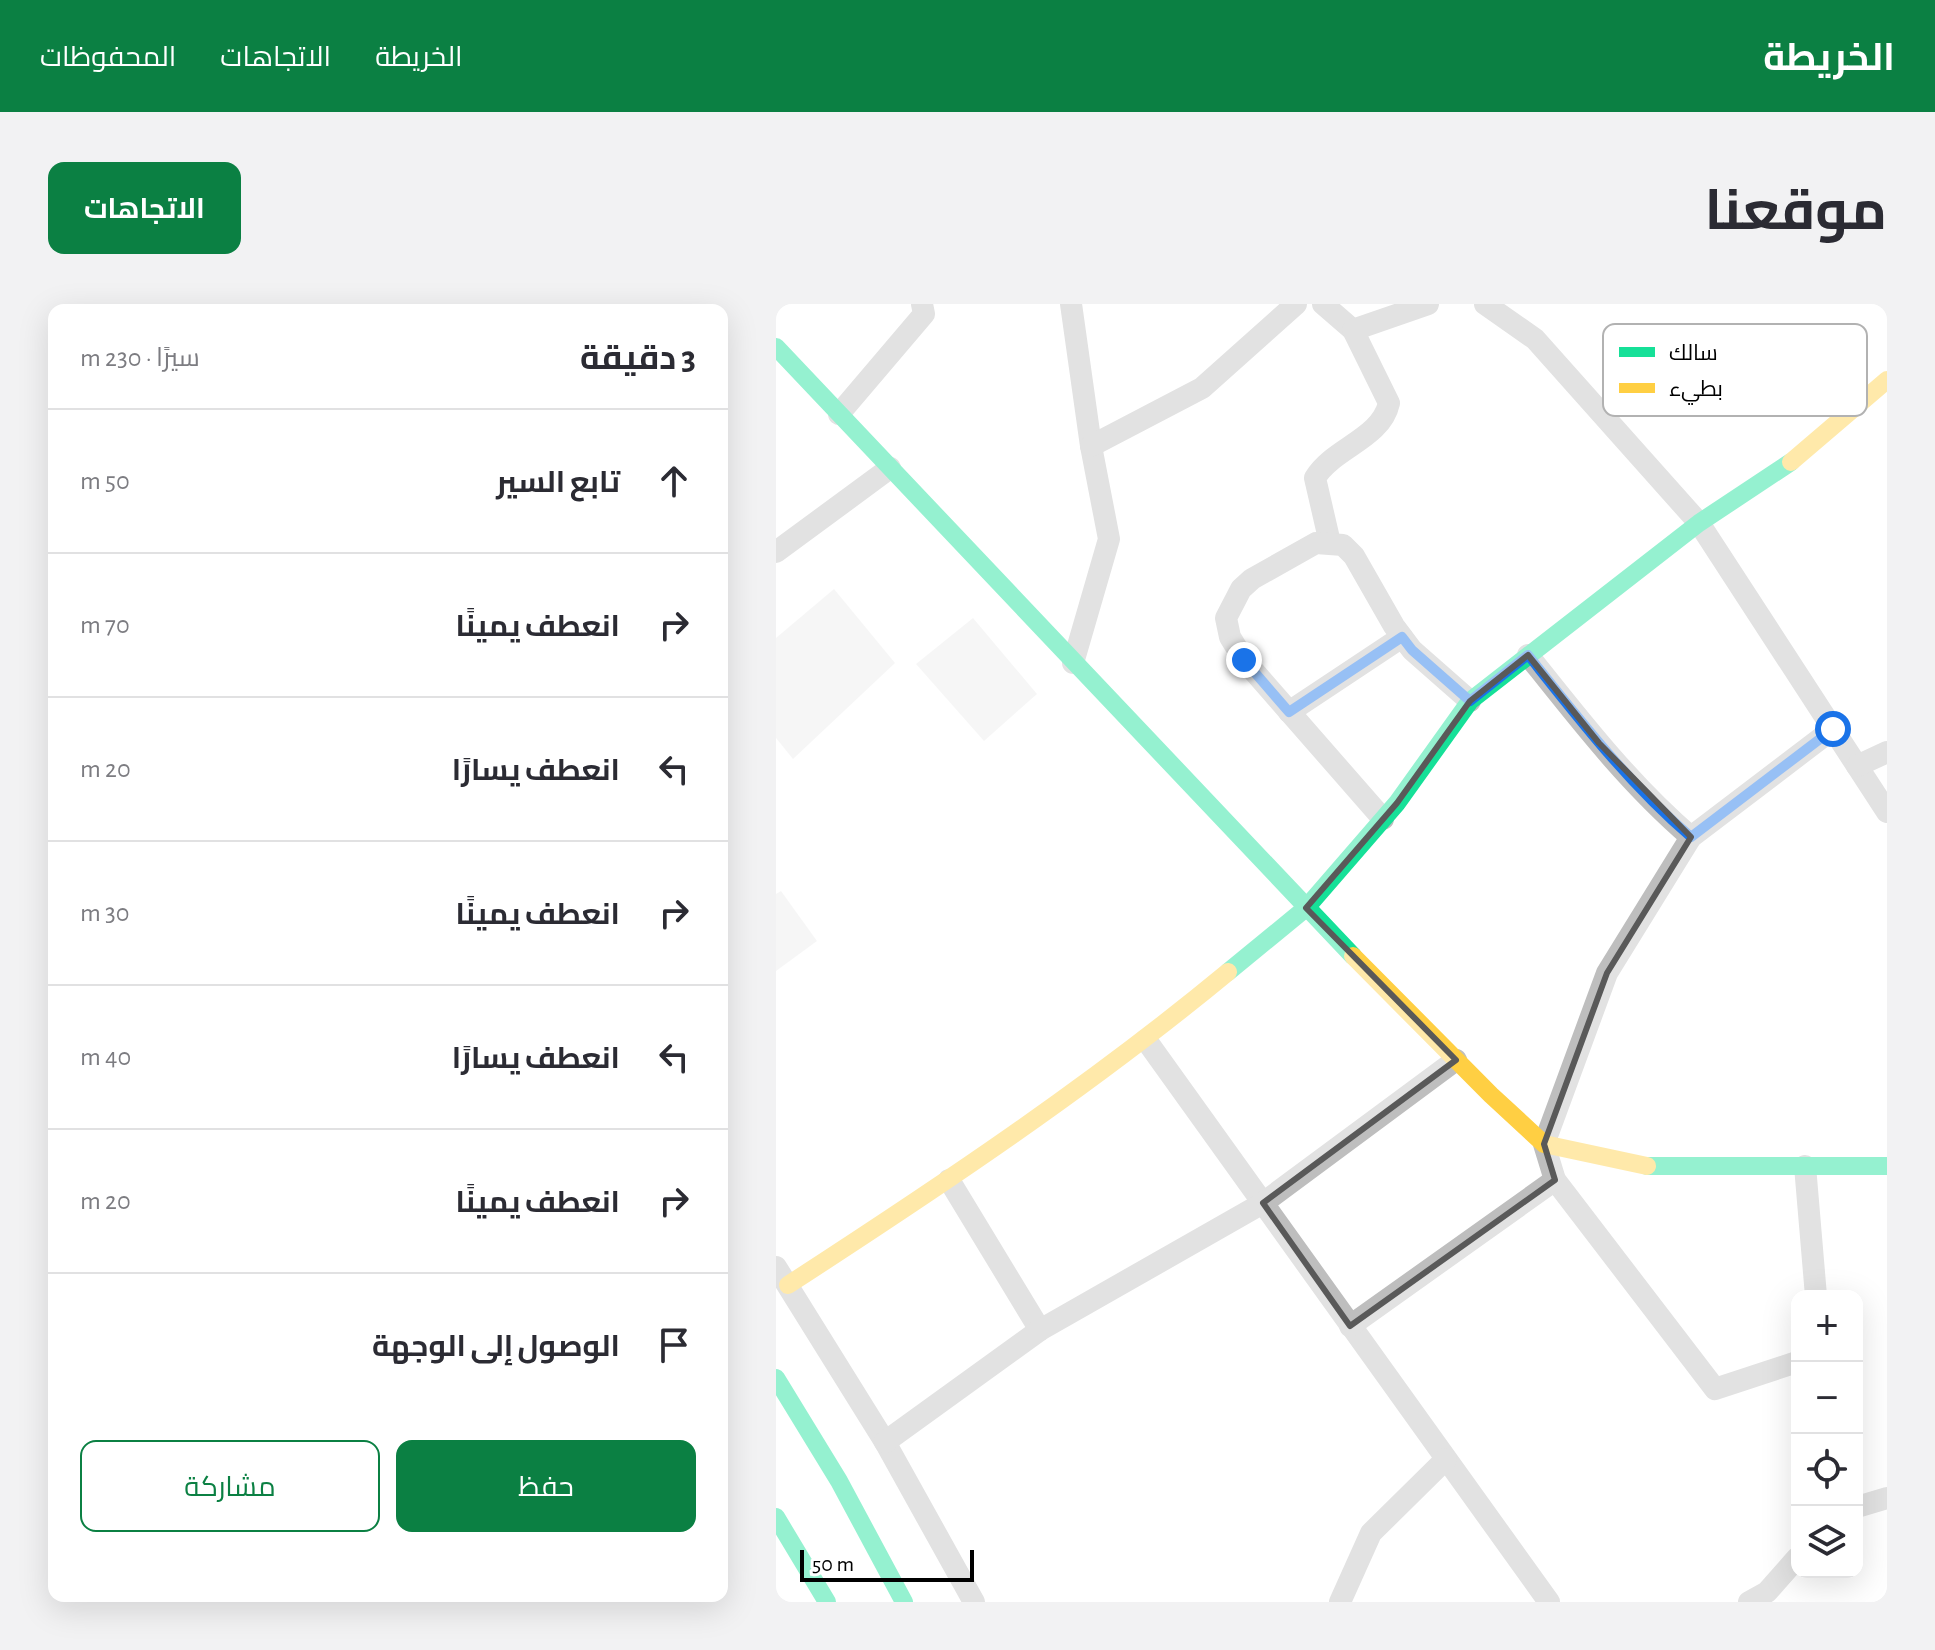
<!DOCTYPE html>
<html lang="ar">
<meta charset="utf-8">
<style>
body{margin:0;font-family:"Alegreya Sans",Cairo,sans-serif;background:#f2f2f3;color:#2b2b33;direction:rtl}
.controls{position:absolute;right:24px;bottom:24px;display:grid;overflow:hidden;border-radius:16px;box-shadow:0 8px 32px #0002}
.controls button{width:72px;height:72px;display:grid;place-items:center;padding:0;border:0;border-bottom:2px solid #e1e1e2;background:#fff;color:#2b2b33;font:40px sans-serif}
.scale{position:absolute;left:24px;bottom:20px;width:174px;box-sizing:border-box;padding-left:8px;border:4px solid #000;border-top:0;font-size:22px;line-height:28px;white-space:nowrap;color:#000;-webkit-text-stroke:6px #fff;paint-order:stroke}
.stop{position:absolute;width:24px;height:24px;margin:-18px;border:6px solid #1a73e8;border-radius:50%;background:#fff}
.stop.end{background:#1a73e8;border-color:#fff;box-shadow:0 2px 8px #0008}
.list{margin:0;padding:0;list-style:none}
h2{display:flex;justify-content:space-between;align-items:center;height:104px;margin:0;padding:0 32px;font-size:34px}
h2 small{font-size:26px;font-weight:400;color:#7c7c81}
.list li{display:grid;grid-template-columns:52px 1fr auto;gap:24px;align-items:center;box-sizing:border-box;height:144px;padding:0 32px;border-top:2px solid #e1e1e2}
.list b{display:block;font-size:30px;white-space:nowrap}
.list em{font-size:26px;font-style:normal;color:#7c7c81}
.actions{display:flex;gap:16px;padding:24px 32px}
.actions a{flex:1;padding:18px 0;border:2px solid #0b8043;border-radius:16px;text-align:center;font-size:28px;color:#0b8043}
.actions .main{background:#0b8043;color:#fff}
.icon{flex:none;width:44px;height:44px;fill:none;stroke:currentColor;stroke-width:2;stroke-linecap:round;stroke-linejoin:round}
.map{position:relative;flex:none;width:1111px;height:1298px;overflow:hidden;direction:ltr;border-radius:16px}
header{display:flex;align-items:center;gap:48px;box-sizing:border-box;height:112px;padding:0 40px;background:#0b8043;color:#fff}
header strong{font-size:38px}
nav{display:flex;gap:44px;margin-inline-start:auto;font-size:28px}
.intro{display:flex;align-items:center;justify-content:space-between;box-sizing:border-box;height:192px;padding:0 48px}
h1{margin:0;font-size:56px}
.button{padding:20px 36px;border-radius:16px;background:#0b8043;color:#fff;font-size:28px;font-weight:700}
main{display:flex;gap:48px;padding:0 48px}
aside{flex:1;background:#fff;border-radius:16px;box-shadow:0 8px 32px #0002}
.map>svg:first-child{display:block}
.green{fill:#ececec}
.lines{fill:none;stroke-linecap:round;stroke-linejoin:round}
.street{stroke:#bebebe;stroke-width:22}
.fast{stroke:#16e098;stroke-width:18}
.slow{stroke:#ffcf43;stroke-width:18}
.route{stroke:#1a73e8;stroke-width:10}
.marked{fill:none;stroke:#595959;stroke-width:6;stroke-linejoin:round}
.key{fill:#fff;stroke:#b2b2b2;stroke-width:2}
.key-label{font-size:22px;fill:#000}
</style>
<header>
<strong>الخريطة</strong>
<nav><a>الخريطة</a><a>الاتجاهات</a><a>المحفوظات</a></nav>
</header>
<div class="intro"><h1>موقعنا</h1><a class="button">الاتجاهات</a></div>
<main>
<div class="map">
<svg width="1111" height="1298" viewBox="0 0 1111 1298">
<rect width="100%" height="100%" fill="#fff"/>
<g class="green">
<polygon points="58,285 119,359 17,455 0,434 0,334"/>
<polygon points="197,314 261,390 208,437 140,360"/>
<polygon points="5,587 41,637 0,667 0,590"/>
</g>
<g class="lines">
<g class="street">
<polyline points="295,0 315,142 333,235 297,359"/>
<path d="M547,0L577,26L613,99C605,135 557,144 539,174L554,239"/>
<polyline points="709,0 759,35 923,219 1111,508"/>
<polyline points="577,26 652,0"/>
<polyline points="63,110 148,10 146,0"/>
<polyline points="315,142 426,84 520,0"/>
<polyline points="0,248 114,164"/>
<path d="M752,351C803,415 853,480 915,533"/>
<polyline points="513,408 626,333"/>
<polyline points="1081,462 1111,448"/>
<polyline points="607,515 468,356 454,333 450,314 465,285 476,275 540,239 567,241 578,252 618,322 636,346 694,397"/>
<polyline points="370,736 773,1298"/>
<polyline points="1029,862 1040,992"/>
<polyline points="173,876 264,1026"/>
<polyline points="0,963 109,1138 198,1298"/>
<polyline points="574,1022 779,876"/>
<polyline points="1021,1058 939,1085 779,876 768,840 831,669 915,533 1057,425"/>
<polyline points="109,1138 264,1026 487,899 680,756"/>
<polyline points="1081,1203 1111,1194"/>
<polyline points="564,1298 595,1229 670,1155"/>
<polyline points="973,1298 991,1288 1021,1254"/>
</g>
<g class="fast">
<polyline points="0,43 577,652"/>
<polyline points="452,668 530,604 621,499 694,397 923,219 1015,158"/>
<polyline points="871,862 1111,862"/>
<polyline points="0,1074 63,1177 128,1298"/>
<polyline points="0,1213 51,1298"/>
</g>
<g class="slow">
<polyline points="1015,158 1111,76"/>
<polyline points="577,652 715,791 768,840 871,862"/>
<path d="M12,981C163,883 313,783 452,668"/>
</g>
</g>
<g class="lines">
<path class="route" d="M468,356L513,408L626,333L636,346L694,397L752,351C803,415 853,480 915,533L1057,425"/>
</g>
<path d="M0 0H1111V1298H0ZM752,351L823,439L915,533L831,669L768,840L779,876L574,1022L487,899L680,756L530,604L621,499L694,397Z" fill="#fff" fill-opacity=".55" fill-rule="evenodd"/>
<path class="marked" d="M752,351L823,439L915,533L831,669L768,840L779,876L574,1022L487,899L680,756L530,604L621,499L694,397Z"/>
<rect x="827" y="20" width="264" height="92" rx="12" class="key"/>
<rect x="843" y="43" width="36" height="10" fill="#16e098"/>
<rect x="843" y="79" width="36" height="10" fill="#ffcf43"/>
<g class="key-label">
<text x="893" y="56">سالك</text>
<text x="893" y="92">بطيء</text>
</g>
</svg>
<div class="controls">
<button>+</button>
<button>−</button>
<button><svg class="icon" aria-label="locate" viewBox="0 0 24 24"><circle cx="12" cy="12" r="6"/><path d="M12 2v4M12 18v4M2 12h4M18 12h4"/></svg></button>
<button><svg class="icon" aria-label="layers" viewBox="0 0 24 24"><path d="M12 4l9 5-9 5-9-5zM3 14l9 5 9-5"/></svg></button>
</div>
<div class="scale">50 m</div>
<div class="stop" style="left:1057px;top:425px"></div>
<div class="stop end" style="left:468px;top:356px"></div>
</div>
<aside>
<h2>3 دقيقة<small>سيرًا · 230 m</small></h2>
<ul class="list">
<li><svg class="icon" aria-label="ahead" viewBox="0 0 24 24"><path d="M12 20V5M6 11l6-6 6 6"/></svg><div><b>تابع السير</b></div><em>50 m</em></li>
<li><svg class="icon" aria-label="right" viewBox="0 0 24 24"><path d="M7 20v-9h11M14 6l5 5-5 5"/></svg><div><b>انعطف يمينًا</b></div><em>70 m</em></li>
<li><svg class="icon" aria-label="left" viewBox="0 0 24 24"><path d="M17 20v-9H6M10 6l-5 5 5 5"/></svg><div><b>انعطف يسارًا</b></div><em>20 m</em></li>
<li><svg class="icon" aria-label="right" viewBox="0 0 24 24"><path d="M7 20v-9h11M14 6l5 5-5 5"/></svg><div><b>انعطف يمينًا</b></div><em>30 m</em></li>
<li><svg class="icon" aria-label="left" viewBox="0 0 24 24"><path d="M17 20v-9H6M10 6l-5 5 5 5"/></svg><div><b>انعطف يسارًا</b></div><em>40 m</em></li>
<li><svg class="icon" aria-label="right" viewBox="0 0 24 24"><path d="M7 20v-9h11M14 6l5 5-5 5"/></svg><div><b>انعطف يمينًا</b></div><em>20 m</em></li>
<li><svg class="icon" aria-label="arrive" viewBox="0 0 24 24"><path d="M6 21V4h12l-3 4 3 4H6"/></svg><div><b>الوصول إلى الوجهة</b></div></li>
</ul>
<div class="actions"><a class="main">حفظ</a><a>مشاركة</a></div>
</aside>
</main>
